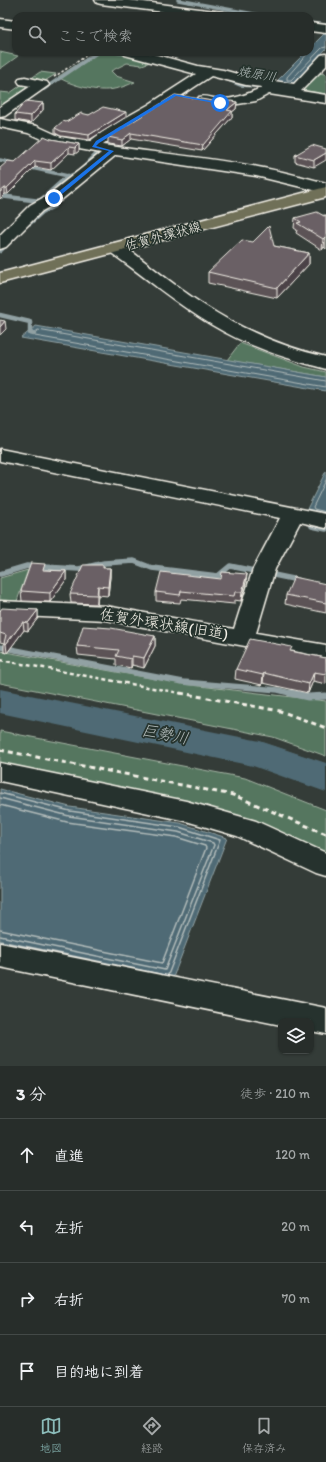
<!DOCTYPE html>
<html lang="ja">
<meta charset="utf-8">
<style>
body{margin:0;font-family:Itim,"Klee One",sans-serif;background:#333936;color:#f1f3f6}
.controls{position:absolute;right:12px;bottom:12px;display:grid;overflow:hidden;border-radius:8px;box-shadow:0 1px 3px #0004}
.controls button{width:36px;height:36px;display:grid;place-items:center;padding:0;border:0;border-bottom:1px solid #434947;background:#272d2a;color:#f1f3f6;font:20px sans-serif}
.stop{position:absolute;width:12px;height:12px;margin:-9px;border:3px solid #1a73e8;border-radius:50%;background:#fff}
.stop.end{background:#1a73e8;border-color:#fff;box-shadow:0 1px 4px #0008}
.list{margin:0;padding:0;list-style:none}
h2{display:flex;justify-content:space-between;align-items:center;height:52px;margin:0;padding:0 16px;font-size:17px}
h2 small{font-size:13px;font-weight:400;color:#a4a8a8}
.list li{display:grid;grid-template-columns:26px 1fr auto;gap:12px;align-items:center;box-sizing:border-box;height:72px;padding:0 16px;border-top:1px solid #434947}
.list b{display:block;font-size:15px;white-space:nowrap}
.list em{font-size:13px;font-style:normal;color:#a4a8a8}
.icon{flex:none;width:22px;height:22px;fill:none;stroke:currentColor;stroke-width:2;stroke-linecap:round;stroke-linejoin:round}
.map{position:relative;flex:none;width:326px;height:1066px;overflow:hidden}
.search{position:absolute;background:#272d2a;box-shadow:0 1px 3px #0004;left:12px;right:12px;top:12px;height:44px;display:flex;align-items:center;gap:10px;box-sizing:border-box;padding:0 14px;border-radius:12px;color:#a4a8a8;font-size:15px}
.sheet{height:340px;background:#272d2a}
nav{display:flex;justify-content:space-around;align-items:center;box-sizing:border-box;height:56px;border-top:1px solid #434947;background:#272d2a;font-size:11px;color:#a4a8a8}
nav a{display:grid;justify-items:center;gap:2px}
nav .on{color:#8bbbb9}
.map>svg:first-child{display:block}
.green{fill:#55765f;stroke:#a4b4a4}
.water{fill:#4f6b75;stroke:#91a1a3}
.lines{fill:none;stroke-linecap:round;stroke-linejoin:round}
.shore-far1{stroke:#b2bbba;stroke-width:1}
.shore{stroke:#b2bbba;stroke-width:1.5}
.stream-far3{stroke:#91a1a3;stroke-width:3.5}
.stream-far2{stroke:#91a1a3;stroke-width:4.5}
.stream-far1{stroke:#91a1a3;stroke-width:5.5}
.stream{stroke:#91a1a3;stroke-width:7}
.river{fill:#4f6b75;fill-rule:evenodd}
.minor-casing{stroke:#f4f1e8;stroke-width:3}
.major-casing{stroke:#f4f1e8;stroke-width:3}
.path-far2{stroke:#f4f1e8;stroke-width:1.5;stroke-dasharray:2.5 2;stroke-linecap:butt}
.path-far1{stroke:#f4f1e8;stroke-width:2.5;stroke-dasharray:4 3;stroke-linecap:butt}
.path{stroke:#f4f1e8;stroke-width:3;stroke-dasharray:5 4;stroke-linecap:butt}
.minor{fill:#26332d;fill-rule:evenodd}
.major{fill:#706f59;fill-rule:evenodd}
.wall{fill:#5c5357;stroke:#f4f1e8}
.shaded-wall{fill:#4b4347;stroke:#f4f1e8}
.building{fill:#6b6065;stroke:#f4f1e8}
.route{fill:#1a73e8}
.labels{text-anchor:middle;dominant-baseline:central;stroke-width:3.5;stroke-linejoin:round;paint-order:stroke}
.far-water-label{font-size:13px;font-style:italic;fill:#b2bbba;stroke:#26332d}
.far-street-label{font-size:13px;fill:#f4f1e8;stroke:#26332d}
.street-label{font-size:15px;fill:#f4f1e8;stroke:#26332d}
.water-label{font-size:16px;font-style:italic;fill:#b2bbba;stroke:#26332d}
</style>
<div class="map">
<svg width="326" height="1066" viewBox="0 0 326 1066">
<rect width="100%" height="100%" fill="#343c38"/>
<filter id="ink" filterUnits="userSpaceOnUse"><feTurbulence type="fractalNoise" baseFrequency=".025" numOctaves="2"/><feDisplacementMap in="SourceGraphic" scale="8" xChannelSelector="R" yChannelSelector="G"/><feConvolveMatrix kernelMatrix="1 2 1 2 8 2 1 2 1" color-interpolation-filters="sRGB"/></filter>
<g filter="url(#ink)">
<g class="green">
<polygon points="0,52 18,56 0,69"/>
<path d="M96,52H109L153,61L142,65L127,63L111,71L116,76L135,82C128,85 121,88 114,89C99,93 70,85 58,77Z"/>
<polygon points="40,72 56,74 0,109 0,92 10,93"/>
<polygon points="317,73 326,74 326,94 299,90"/>
<polygon points="240,343 304,367 326,372 326,377 227,360"/>
<polygon points="28,570 17,601 0,602 0,578"/>
<polygon points="0,651 183,684 326,701 326,756 273,737 0,683"/>
<polygon points="0,731 245,778 326,810 326,856 228,813 0,763"/>
</g>
<g class="water">
<polygon points="324,34 326,34 326,49 292,85 276,82 306,52 310,52 310,48"/>
<polygon points="36,326 326,377 326,391 21,338"/>
<polygon points="326,471 326,517 306,511"/>
<polygon points="0,789 70,807 180,823 227,838 172,980 0,945"/>
</g>
<g class="lines">
<g class="shore-far1">
<polyline points="309,52 287,77 287,80 291,80 322,48 326,47"/>
<polyline points="326,381 38,330 33,334 35,336 326,387"/>
<polyline points="326,480 313,507 314,509 326,512"/>
</g>
<g class="shore">
<polyline points="0,793 70,811 179,827 220,840 168,975"/>
<polyline points="0,798 69,816 178,832 213,843 214,845 165,970 0,936"/>
<polyline points="0,805 67,822 176,837 205,846 206,848 162,963 0,930"/>
<polyline points="0,941 160,974"/>
</g>
<g class="stream-far3">
<polyline points="178,0 265,16"/>
<polyline points="310,23 326,25"/>
<polyline points="115,52 132,55"/>
<polyline points="226,79 240,85 268,87"/>
<polyline points="44,89 98,52"/>
<polyline points="0,160 13,163"/>
<polyline points="27,167 68,176"/>
<polyline points="67,177 80,171 101,149"/>
</g>
<g class="stream-far2">
<polyline points="0,196 40,201 68,176"/>
<polyline points="30,223 42,212 54,206"/>
<polyline points="0,251 9,242"/>
<polyline points="0,315 30,322 30,333 34,334"/>
</g>
<g class="stream-far1">
<polyline points="316,518 312,526 326,529"/>
<polyline points="0,574 27,566 79,569 104,563 134,561 152,568 218,576 230,566 298,580"/>
<polyline points="0,647 183,682 278,690 294,694"/>
</g>
<polyline class="stream" points="290,693 308,697 326,696"/>
<polygon class="river" points="0,689 260,741 326,763 326,792 253,766 0,713"/>
<defs>
<g id="minor">
<polygon points="95,0 128,0 223,12 227,13 229,16 195,16 101,4 97,3"/>
<polygon points="0,19 16,21 16,29 0,27"/>
<polygon points="310,23 326,25 326,33 310,31"/>
<path d="M124,52H146L198,66L223,70L248,77L294,84L321,55L326,54V66L301,91L326,95V103L269,94L256,101L220,107L199,103L197,100L199,97C206,95 211,98 218,99C233,100 249,94 262,87L246,85L211,76L158,111L119,133L103,145C154,153 207,157 258,167C281,171 303,177 326,183V193L256,176L116,155L60,201L42,211L6,247L0,249V235L30,205L48,195L101,153L52,144L28,133L0,127V119L37,126L61,137L89,142L109,127L148,105L196,74L125,55Z"/>
<polygon points="25,77 47,82 49,85 5,116 0,117 0,107 31,86 20,84 18,81 20,78"/>
<path d="M116,243L122,244C156,270 189,298 227,319C258,336 291,349 326,357V369C286,359 247,346 212,325C176,304 144,276 110,252L108,248L110,244Z"/>
<polygon points="0,449 326,514 326,528 300,522 275,569 256,633 326,645 326,661 106,620 0,615 0,601 106,606 234,629 253,569 280,518 0,461"/>
<polygon points="0,763 186,801 256,821 326,853 326,876 316,873 237,836 186,821 0,781"/>
<polygon points="0,943 326,1008 326,1034 311,1031 311,1021 281,1021 281,1025 0,967"/>
</g>
<polygon id="major" points="326,187 326,197 0,283 0,273"/>
</defs>
<use href="#minor" class="minor-casing"/>
<use href="#major" class="major-casing"/>
<polyline class="path-far2" points="54,77 92,52"/>
<polyline class="path-far1" points="0,660 185,694"/>
<g class="path">
<polyline points="180,693 280,711 326,728"/>
<polyline points="0,750 233,795 326,834"/>
</g>
<use href="#minor" class="minor"/>
<use href="#major" class="major"/>
</g>
<g class="wall">
<polygon points="220,102 237,102 236,109 232,112 232,117 202,151 131,139 122,146 108,144 108,137"/>
<polygon points="43,103 43,110 31,123 15,120 15,114"/>
<polygon points="89,115 126,117 89,140 61,136 55,133 55,128 66,122"/>
<polygon points="51,139 79,144 79,151 75,154 69,153 51,170 35,167 8,194 5,194 0,199 15,162"/>
<polygon points="326,149 314,167 295,162 295,155"/>
<polygon points="326,215 326,249 324,247 322,250 296,233 297,230 294,228 295,218"/>
<polygon points="274,246 309,253 309,264 277,298 208,283 208,272"/>
<polygon points="103,565 103,568 110,568 110,577 108,596 98,595 97,604 71,603 70,594"/>
<polygon points="45,570 66,571 66,580 50,602 22,601 21,591"/>
<polygon points="247,574 246,582 241,601 234,600 234,604 181,599 180,603 156,601 156,592 221,579"/>
<polygon points="326,584 326,613 285,604 286,595"/>
<polygon points="38,610 38,618 28,631 24,630 7,653 4,652 4,643 0,642 0,611"/>
<polygon points="155,636 155,646 144,668 132,665 131,668 116,665 116,659 78,655 77,646"/>
<polygon points="292,651 326,658 326,684 313,681 308,693 263,683 262,685 235,679 236,669"/>
</g>
<g class="shaded-wall">
<polygon points="237,102 236,109 232,112 232,117 202,151 203,145 227,110"/>
<polygon points="43,103 43,110 31,123 31,116"/>
<polygon points="126,112 126,117 89,140 89,135"/>
<polygon points="131,133 131,139 122,146 122,140"/>
<polygon points="79,144 79,151 75,154 75,148"/>
<polygon points="69,147 69,153 51,170 51,163"/>
<polygon points="326,153 326,160 314,167 314,160"/>
<polygon points="35,161 35,167 8,194 7,188"/>
<polygon points="5,188 5,194 0,199 0,192"/>
<polygon points="325,237 324,247 322,250 323,239"/>
<polygon points="309,253 309,264 277,298 277,288"/>
<polygon points="5,321 6,329 0,335 0,327"/>
<polygon points="110,568 110,577 108,596 108,587"/>
<polygon points="66,571 66,580 50,602 50,593"/>
<polygon points="247,574 246,582 241,601 242,592"/>
<polygon points="98,586 98,595 97,604 97,595"/>
<polygon points="38,610 38,618 28,631 28,623"/>
<polygon points="23,622 24,630 7,653 6,644"/>
<polygon points="155,636 155,646 144,668 144,658"/>
<polygon points="132,656 132,665 131,668 131,659"/>
<polygon points="314,672 313,681 308,693 309,684"/>
<polygon points="264,673 263,683 262,685 263,675"/>
</g>
<g class="building">
<polygon points="175,95 220,102 231,101 237,102 227,110 232,111 203,145 131,133 122,140 108,137"/>
<polygon points="26,101 43,103 31,116 15,114"/>
<polygon points="103,107 126,112 89,135 61,131 55,128 63,121 66,122 81,113 89,115"/>
<polygon points="44,136 51,139 79,144 75,148 69,147 51,163 35,161 7,188 5,188 0,192 0,168 8,161 15,162"/>
<polygon points="312,145 326,149 326,153 314,160 295,155"/>
<polygon points="317,212 324,216 326,215 326,238 325,237 323,239 297,223 301,222 295,218"/>
<polygon points="269,226 274,246 309,253 277,288 208,272 242,240 253,242"/>
<polygon points="0,320 5,321 0,327"/>
<polygon points="31,563 45,564 43,570 66,571 50,593 21,591"/>
<polygon points="83,565 103,565 103,568 110,568 108,587 98,586 97,595 70,594"/>
<polygon points="161,572 221,579 222,572 247,574 242,592 235,592 234,596 181,591 180,595 156,592"/>
<polygon points="294,577 326,584 326,603 286,595"/>
<polygon points="2,608 38,610 28,623 23,622 6,644 4,643 6,635 0,633 0,611"/>
<polygon points="83,626 111,628 155,636 144,658 132,656 131,659 116,656 119,650 77,646"/>
<polygon points="250,639 292,647 290,651 326,658 326,674 314,672 309,684 264,673 263,675 236,669"/>
</g>
</g>
<polygon class="route" points="174,94 222,103 220,104 176,96 99,143 96,146 114,151 56,199 52,199 52,197 109,151 92,147 96,141"/>
<g class="labels">
<g class="far-water-label">
<text transform="translate(257 74) rotate(10)">焼原川</text>
</g>
<g class="far-street-label">
<text transform="translate(163 236) rotate(-15)">佐賀外環状線</text>
</g>
<g class="street-label">
<text transform="translate(164 624) rotate(9)">佐賀外環状線(旧道)</text>
</g>
<g class="water-label">
<text transform="translate(165 734) rotate(11)">巨勢川</text>
</g>
</g>
</svg>
<div class="controls">
<button><svg class="icon" aria-label="layers" viewBox="0 0 24 24"><path d="M12 4l9 5-9 5-9-5zM3 14l9 5 9-5"/></svg></button>
</div>
<div class="stop" style="left:220px;top:103px"></div>
<div class="stop end" style="left:54px;top:198px"></div>
<div class="search"><svg class="icon" aria-label="search" viewBox="0 0 24 24"><circle cx="10" cy="10" r="6"/><path d="M15 15l6 6"/></svg>ここで検索</div>
</div>
<section class="sheet">
<h2>3 分<small>徒歩 · 210 m</small></h2>
<ul class="list">
<li><svg class="icon" aria-label="ahead" viewBox="0 0 24 24"><path d="M12 20V5M6 11l6-6 6 6"/></svg><div><b>直進</b></div><em>120 m</em></li>
<li><svg class="icon" aria-label="left" viewBox="0 0 24 24"><path d="M17 20v-9H6M10 6l-5 5 5 5"/></svg><div><b>左折</b></div><em>20 m</em></li>
<li><svg class="icon" aria-label="right" viewBox="0 0 24 24"><path d="M7 20v-9h11M14 6l5 5-5 5"/></svg><div><b>右折</b></div><em>70 m</em></li>
<li><svg class="icon" aria-label="arrive" viewBox="0 0 24 24"><path d="M6 21V4h12l-3 4 3 4H6"/></svg><div><b>目的地に到着</b></div></li>
</ul>
</section>
<nav>
<a class="on"><svg class="icon" aria-label="map" viewBox="0 0 24 24"><path d="M3 6l6-2 6 2 6-2v14l-6 2-6-2-6 2zM9 4v14M15 6v14"/></svg>地図</a>
<a><svg class="icon" aria-label="directions" viewBox="0 0 24 24"><path d="M12 3l9 9-9 9-9-9zM9 14v-3h6M13 9l2 2-2 2"/></svg>経路</a>
<a><svg class="icon" aria-label="saved" viewBox="0 0 24 24"><path d="M7 4h10v16l-5-4-5 4z"/></svg>保存済み</a>
</nav>
